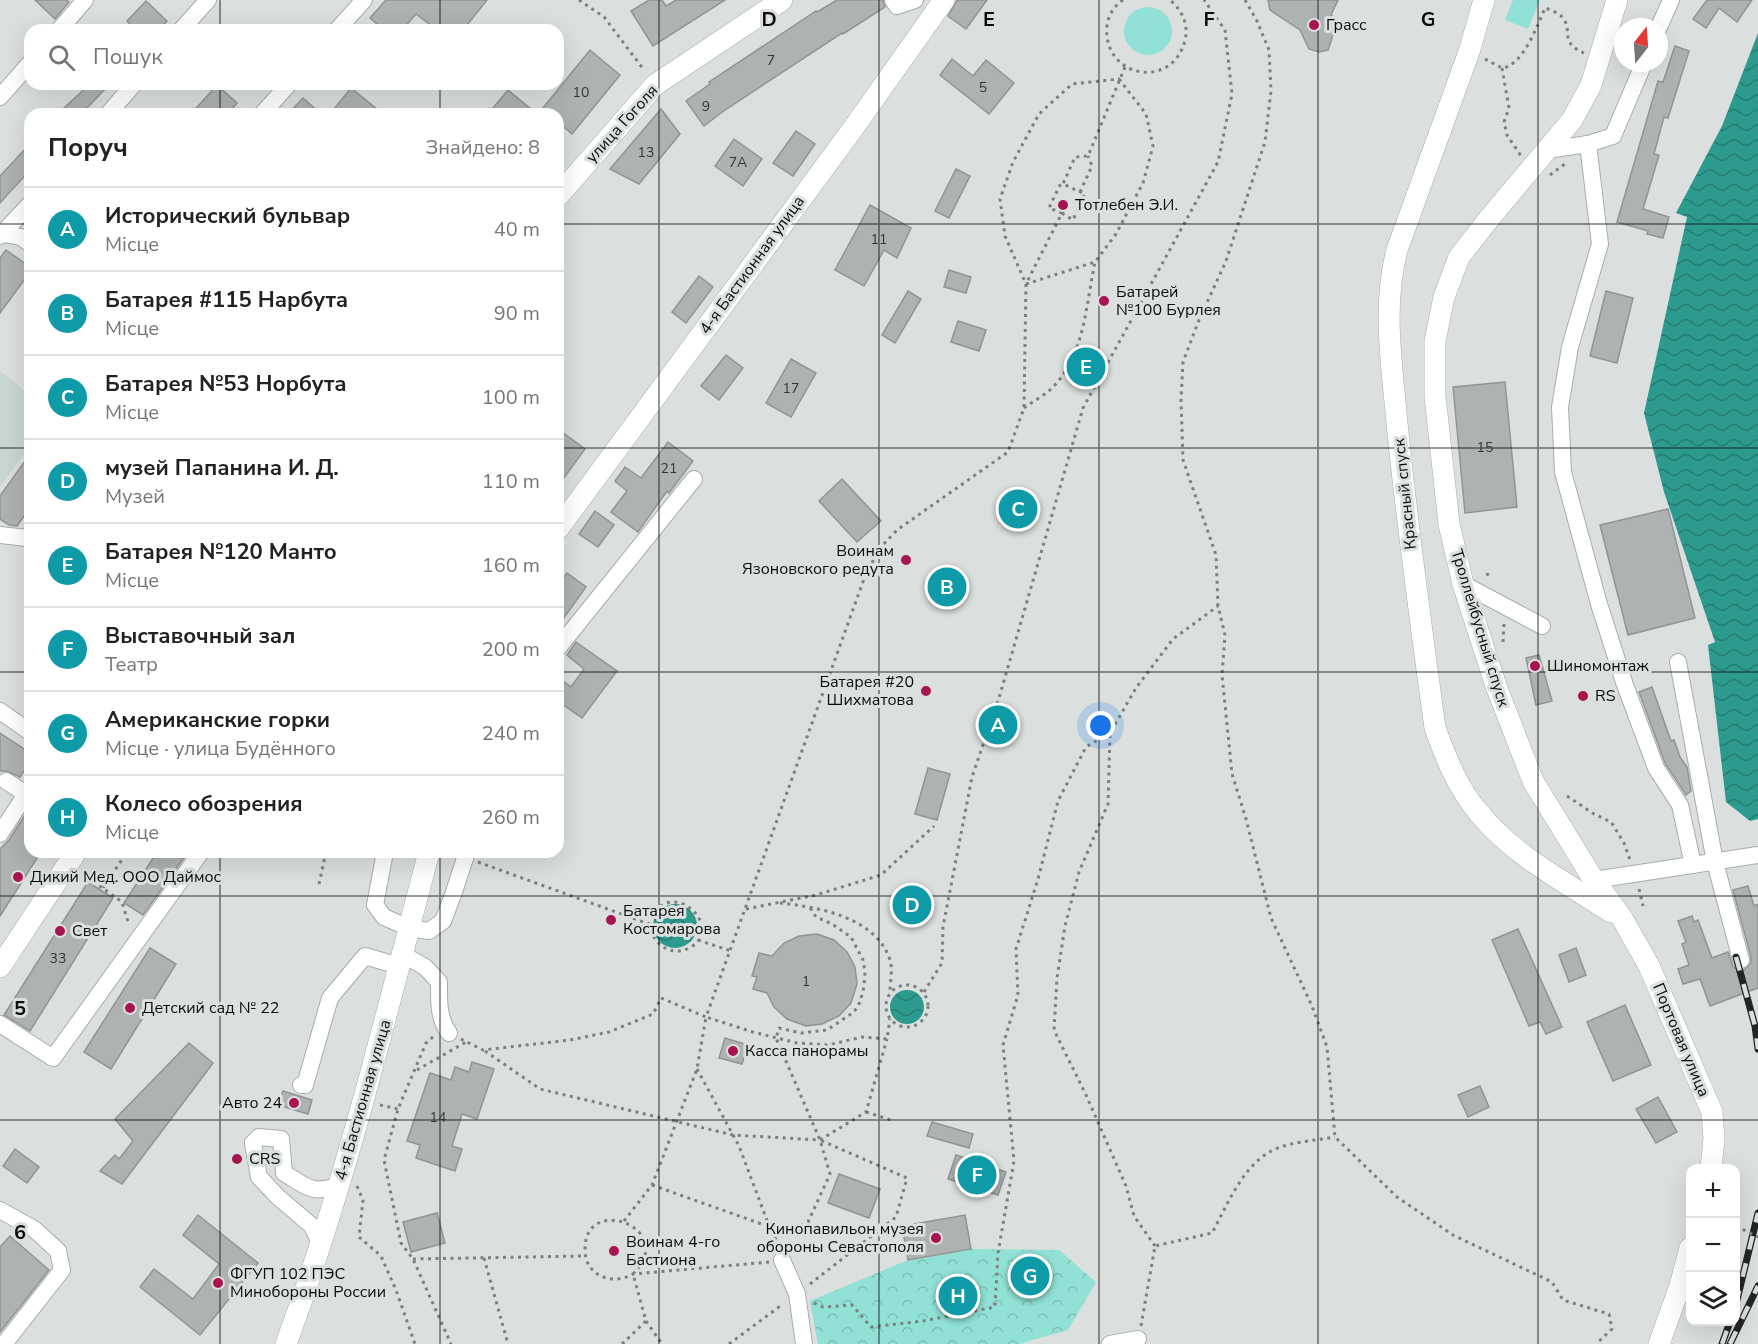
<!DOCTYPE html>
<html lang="uk">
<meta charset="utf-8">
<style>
body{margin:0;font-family:"Nunito Sans",sans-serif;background:#f2f2f2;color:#222}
.controls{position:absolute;right:18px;bottom:18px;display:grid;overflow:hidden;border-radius:12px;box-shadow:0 6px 24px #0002}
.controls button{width:54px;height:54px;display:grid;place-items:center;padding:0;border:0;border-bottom:2px solid #e0e0e0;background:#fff;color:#222;font:30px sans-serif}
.compass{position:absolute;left:1614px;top:18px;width:54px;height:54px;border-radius:50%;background:#fff;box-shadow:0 6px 24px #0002;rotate:17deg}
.you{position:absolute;left:1101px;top:726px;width:21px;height:21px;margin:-15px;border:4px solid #fff;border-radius:50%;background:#1a73e8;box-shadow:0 0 0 9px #1a73e833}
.badge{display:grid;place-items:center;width:39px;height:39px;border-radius:50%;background:#a7144f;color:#fff;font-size:20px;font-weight:700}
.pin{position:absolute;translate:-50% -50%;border:3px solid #fff;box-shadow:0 2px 6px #0006}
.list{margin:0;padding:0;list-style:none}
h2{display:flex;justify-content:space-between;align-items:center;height:78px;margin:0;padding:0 24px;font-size:26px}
h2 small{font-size:20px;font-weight:400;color:#767676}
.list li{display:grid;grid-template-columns:39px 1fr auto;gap:18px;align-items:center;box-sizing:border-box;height:84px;padding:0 24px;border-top:2px solid #e0e0e0}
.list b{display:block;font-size:22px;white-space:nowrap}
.list p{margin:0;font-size:20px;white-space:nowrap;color:#767676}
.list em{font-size:20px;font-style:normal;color:#767676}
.icon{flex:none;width:33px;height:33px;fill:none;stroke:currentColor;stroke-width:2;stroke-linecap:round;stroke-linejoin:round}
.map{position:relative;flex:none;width:1758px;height:1344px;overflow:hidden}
.search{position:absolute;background:#fff;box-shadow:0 6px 24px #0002;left:24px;top:24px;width:540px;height:66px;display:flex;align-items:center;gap:15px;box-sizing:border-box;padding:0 21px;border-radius:18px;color:#767676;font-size:22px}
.panel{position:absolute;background:#fff;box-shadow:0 6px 24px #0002;left:24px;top:108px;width:540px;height:750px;border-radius:18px}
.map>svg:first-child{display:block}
.built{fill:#c8d6d4}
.grass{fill:#91e1d6}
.park{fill:url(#park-crowns)}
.water{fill:url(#water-waves)}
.building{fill:#aeb3b2;stroke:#909594;stroke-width:1.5}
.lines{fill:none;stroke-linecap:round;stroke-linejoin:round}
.minor-casing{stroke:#a8adac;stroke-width:18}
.major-casing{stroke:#a8adac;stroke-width:22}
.path{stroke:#7c807f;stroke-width:3;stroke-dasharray:3 4.5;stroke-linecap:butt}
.minor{stroke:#fff;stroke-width:16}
.major{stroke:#fff;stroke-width:21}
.rail-casing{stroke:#232625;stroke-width:7}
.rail{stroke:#dbe0df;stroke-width:4.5;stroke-dasharray:14;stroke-linecap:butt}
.path-bridge{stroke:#7c807f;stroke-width:3;stroke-dasharray:3 4.5;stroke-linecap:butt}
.grid{fill:none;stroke:#0a0c0b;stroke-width:1.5;stroke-opacity:0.55}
.poi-dot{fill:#a7144f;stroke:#dbe0df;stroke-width:2}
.labels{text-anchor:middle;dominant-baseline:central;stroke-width:6;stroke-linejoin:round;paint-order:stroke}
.number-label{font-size:14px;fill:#333635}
.poi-label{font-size:16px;fill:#0a0c0b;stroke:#dbe0df;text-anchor:start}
.street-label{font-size:16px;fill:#0a0c0b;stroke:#dbe0df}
.grid-label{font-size:20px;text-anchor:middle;font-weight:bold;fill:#0a0c0b;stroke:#dbe0df;stroke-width:6;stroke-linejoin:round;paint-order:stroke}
</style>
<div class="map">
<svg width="1758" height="1344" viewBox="0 0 1758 1344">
<defs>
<pattern id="park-crowns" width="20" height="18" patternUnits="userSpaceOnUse" patternTransform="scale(1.5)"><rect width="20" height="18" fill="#91e1d6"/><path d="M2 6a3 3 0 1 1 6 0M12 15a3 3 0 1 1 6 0" fill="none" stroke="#7cc0b6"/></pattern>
<pattern id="water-waves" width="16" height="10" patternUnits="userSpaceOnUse" patternTransform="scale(1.5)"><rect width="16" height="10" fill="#2d9a8e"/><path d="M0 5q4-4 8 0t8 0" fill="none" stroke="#257c72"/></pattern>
</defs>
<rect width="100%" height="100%" fill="#dbe0df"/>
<polygon class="built" points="0,371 30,395 30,445 0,487"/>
<g class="grass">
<polygon points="1513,0 1540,0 1528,29 1505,20"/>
<circle cx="1148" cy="31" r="24"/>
</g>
<polygon class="park" points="971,1249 1059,1250 1096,1282 1068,1330 1019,1344 818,1344 810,1301 908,1260"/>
<g class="water">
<polygon points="1758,33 1758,819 1750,821 1726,802 1708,645 1715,642 1664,492 1644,413 1687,217 1676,213 1722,126"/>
<circle cx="675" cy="926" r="22"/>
<circle cx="907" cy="1007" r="17"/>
</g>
<g class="building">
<polygon points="35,0 66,0 69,2 55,19"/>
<polygon points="386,0 487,0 463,30 437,30 416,14 402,30 384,30 370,18"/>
<polygon points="649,0 662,0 666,6 676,0 725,0 653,46 631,11"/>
<polygon points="837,0 883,0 885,7 843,34 842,33 725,110 704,126 686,101 710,84 709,82 816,11 817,12"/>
<polygon points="957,0 987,0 966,29 948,16"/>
<polygon points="1268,0 1338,0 1331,15 1338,20 1328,50 1319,52 1309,49 1300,30 1270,10"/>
<polygon points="1707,0 1752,0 1737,22 1719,8 1706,28 1693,19"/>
<polygon points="146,1 167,21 159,30 125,30 130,24 127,21"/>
<polygon points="1675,46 1689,51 1668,118 1664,117 1654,154 1659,155 1643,209 1669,217 1663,238 1647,234 1648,231 1617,222 1658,81 1663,82"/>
<polygon points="590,50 620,75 572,134 558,122 558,114 538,114"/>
<polygon points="952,59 973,76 986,60 1014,83 989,114 940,75"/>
<polygon points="90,84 110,84 81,114 71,114 64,108"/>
<polygon points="217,85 237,103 228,114 191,114"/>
<polygon points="351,88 383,114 330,114"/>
<polygon points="508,90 537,114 488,114"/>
<polygon points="303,98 321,114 288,114"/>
<polygon points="661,109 680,134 639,184 610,169"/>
<polygon points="796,131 815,144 793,176 773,163"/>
<polygon points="734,139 762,159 743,186 715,166"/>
<polygon points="30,144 30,170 0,203 0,176"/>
<polygon points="956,169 970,176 949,218 935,211"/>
<polygon points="870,205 911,228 897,258 884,250 864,286 835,270"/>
<polygon points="6,250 30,267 30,272 0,313 0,258"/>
<polygon points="949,270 971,277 966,293 944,287"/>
<polygon points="699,276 713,287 686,323 672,312"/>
<polygon points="908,291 921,299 895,343 882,335"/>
<polygon points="1606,291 1633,298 1617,363 1590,356"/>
<polygon points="958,321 986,330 979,351 951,342"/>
<polygon points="726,355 743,368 719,400 701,386"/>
<polygon points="791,359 816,373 791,417 766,403"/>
<polygon points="1505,382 1517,507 1465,513 1453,387"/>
<polygon points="558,429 585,449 558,486"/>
<polygon points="668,442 693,461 669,493 667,491 638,532 611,512 627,491 615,481 625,467 641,478"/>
<polygon points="30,454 30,508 17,526 9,525 0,519 0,496"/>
<polygon points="842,479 881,521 857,542 819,501"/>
<polygon points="1668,509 1695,618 1628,635 1600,525"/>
<polygon points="595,511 614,525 598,547 579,534"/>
<polygon points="567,573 586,587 558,626 558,585"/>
<polygon points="576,642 617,671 582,718 558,701 558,677 571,687 584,669 567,655"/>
<polygon points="1539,655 1552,701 1536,705 1526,658"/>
<polygon points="1652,687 1671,741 1674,740 1680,757 1687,767 1691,791 1686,795 1665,763 1639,692"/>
<polygon points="0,733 30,753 30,762 20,777 7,771 0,771"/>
<polygon points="928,768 950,774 937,820 915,814"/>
<polygon points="30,807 30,852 41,852 0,916 0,849 9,840"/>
<polygon points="157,852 188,852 143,915 124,903"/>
<polygon points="88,882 113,898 30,1031 4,1015"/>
<polygon points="1748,886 1754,906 1758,904 1758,988 1710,1006 1700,979 1683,984 1678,969 1689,965 1682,944 1686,942 1678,921 1692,916 1694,922 1698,920 1712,958 1728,952 1733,967 1738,970 1744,970 1751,963 1751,957 1733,890"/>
<polygon points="906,889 926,895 917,922 898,916"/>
<polygon points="1518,929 1562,1027 1546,1034 1540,1022 1529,1026 1492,940"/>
<polygon points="817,934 834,940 847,952 855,967 857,984 851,1003 839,1016 822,1024 806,1026 787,1019 774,1007 767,993 753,989 757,977 752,976 759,953 772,956 784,943 799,936"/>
<polygon points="150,948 176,964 111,1069 84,1052"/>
<polygon points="1576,948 1586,975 1569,982 1559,955"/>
<polygon points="1625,1005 1651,1065 1613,1081 1587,1022"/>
<polygon points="725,1038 748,1045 742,1064 719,1058"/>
<polygon points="189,1043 213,1063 122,1184 100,1171 115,1155 119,1159 133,1141 115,1119"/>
<polygon points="472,1062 494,1069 477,1119 462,1114 452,1146 462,1149 455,1171 416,1158 420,1145 407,1141 430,1073 451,1080 455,1067 469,1072"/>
<polygon points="1480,1086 1489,1107 1468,1117 1458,1095"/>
<polygon points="283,1091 312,1100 308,1114 278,1105"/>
<polygon points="1658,1097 1677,1132 1656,1143 1636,1109"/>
<polygon points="932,1122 973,1134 969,1148 927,1136"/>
<polygon points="15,1149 39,1167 27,1183 3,1166"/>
<polygon points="956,1155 1006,1172 998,1195 948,1179"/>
<polygon points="839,1174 880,1189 869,1218 828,1203"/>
<polygon points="437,1213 445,1243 411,1252 403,1222"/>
<polygon points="198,1215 258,1263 200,1335 140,1287 154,1269 193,1299 219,1264 183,1235"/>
<polygon points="965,1215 971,1249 908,1260 902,1226"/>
<polygon points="10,1236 49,1270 0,1332 0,1247"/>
</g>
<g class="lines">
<defs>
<g id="minor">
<polyline points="893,0 897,6 915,0"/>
<polyline points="1659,27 1671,0"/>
<polyline points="59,30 85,0"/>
<polyline points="181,30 208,0"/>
<polyline points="337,30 364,0"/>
<polyline points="0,97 30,63"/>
<polyline points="108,114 134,84"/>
<polyline points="262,114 289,84"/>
<polyline points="1588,144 1600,244 1570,347 1560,407 1563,472 1599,604 1625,685 1656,768 1680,805 1693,865"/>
<polyline points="1547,150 1588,144 1613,136 1644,63"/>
<polyline points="0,233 21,237 30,244"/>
<polyline points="0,236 30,204"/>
<polyline points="0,535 27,538 30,534"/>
<polyline points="1463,584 1542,626"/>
<polyline points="558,648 694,479"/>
<polyline points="1678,662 1715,862 1741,960"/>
<polyline points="0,711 30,732"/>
<polyline points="6,781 26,794"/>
<polyline points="0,834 30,788"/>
<polyline points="385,852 375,905 384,917 409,928 429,931 443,921 453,895 467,852"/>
<polyline points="1594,880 1758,855"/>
<path d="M402,954L425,967L439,982C439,1001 438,1018 449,1033"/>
<polyline points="0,1024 53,1058 201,852"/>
<polyline points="301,1085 305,1085 330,998 365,956 399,966"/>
<polyline points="0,1210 34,1229 58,1251 62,1270 4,1344"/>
<path d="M321,1245L312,1226L278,1197L259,1177L253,1143L259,1137L281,1139L284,1173C307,1187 312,1195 339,1185"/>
<polyline points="782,1260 797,1294 804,1344"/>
<polyline points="1110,1344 1138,1339"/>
</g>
<g id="major">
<path d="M1484,0L1469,52L1397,250C1382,307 1392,365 1397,423C1407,525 1421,626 1435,728C1446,758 1458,789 1479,813C1514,856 1565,882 1611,912"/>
<polyline points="1617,0 1591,85 1572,120 1492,215 1459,257 1444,297 1435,341 1435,396 1449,524 1463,584 1496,686 1533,781 1590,874 1622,918 1649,966 1712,1112 1714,1139 1711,1168"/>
<polyline points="558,196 655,85 782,0"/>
<polyline points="558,529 852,130 944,0"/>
<polyline points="0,967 76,852"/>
<path d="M286,1344C346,1182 385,1018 429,852"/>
<polyline points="1659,1344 1680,1286 1690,1248"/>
</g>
</defs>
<use href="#minor" class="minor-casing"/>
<use href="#major" class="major-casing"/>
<g class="path">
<polyline points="579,0 604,17 644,70"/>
<path d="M1123,0C1114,6 1108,16 1107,26C1102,78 1173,91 1185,40C1189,25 1182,10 1170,0"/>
<polyline points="1245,0 1257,21 1269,50 1271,91 1265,142 1226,261 1199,320 1183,362 1181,400 1183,460 1216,555 1218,606 1225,635 1222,675 1232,774 1246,819 1271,918 1312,1006 1327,1047 1335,1137 1397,1197 1453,1235 1552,1282 1563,1300 1609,1314 1612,1329 1596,1344"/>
<path d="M1485,59L1502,68C1523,66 1538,24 1545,8C1551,10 1559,13 1562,17C1574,30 1558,42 1584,53"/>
<polyline points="1502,68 1509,108 1504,122 1507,135 1521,156"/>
<polygon points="1119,79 1146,114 1153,146 1143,183 1116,234 1095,262 1026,284 1005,236 1000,199 1013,162 1039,114 1072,84"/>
<polyline points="1550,175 1566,163"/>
<polyline points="1080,192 1092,166 1088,156"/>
<polyline points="1062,213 1073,220 1085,194 1063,184"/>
<path d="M1024,408C1033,401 1046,395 1054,386C1085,353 1086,304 1095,262"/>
<polyline points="1487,573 1490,580"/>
<polyline points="1503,642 1504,623"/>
<polyline points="1567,796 1594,814 1611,822 1624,843 1630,860"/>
<path d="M478,862L649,924C652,942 669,958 689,948C729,928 667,871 649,924"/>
<polyline points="87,877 122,902 129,925"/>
<polyline points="319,884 326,852"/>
<polyline points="103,888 127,852"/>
<polyline points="1639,889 1643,906"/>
<path d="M780,903C818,907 876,917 890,960C893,969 890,983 890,992"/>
<polyline points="746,909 816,895 881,875 934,826"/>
<polyline points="698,940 731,951"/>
<circle cx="907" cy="1006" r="21"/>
<polyline points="924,992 942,963 943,927 972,777 999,698 1083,408 1218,162 1232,94 1225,30 1204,0"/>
<polyline points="433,1037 426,1043 398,1109 384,1160 401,1243 413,1259 451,1344"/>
<polyline points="461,1039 483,1050 570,1040 609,1032 653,1014 661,998 706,1017 864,579 879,549 897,530 1008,452 1024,408 1026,284 1062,213 1049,208 1061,183 1063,184 1075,157 1088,156 1125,67"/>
<polyline points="485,1051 540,1089 733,1135 820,1140 866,1112 887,1039"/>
<polyline points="697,1069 739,1146 777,1247"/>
<polyline points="417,1070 466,1042"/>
<polyline points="380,1105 398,1109"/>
<polyline points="866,1112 894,1121"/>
<polyline points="652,1185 770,1227"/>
<polyline points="357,1186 363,1200 359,1237 381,1256 396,1290 415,1344"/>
<polyline points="624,1221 652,1185 697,1069 706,1017 753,1032 797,1043 828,1045 862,1037 887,1039 890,1019"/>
<polyline points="774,1239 808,1222 830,1174 820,1140 776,1038 779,1028 801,1033 827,1030 854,1012 860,1002 864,987 865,972 863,960 851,937 832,924 816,917 809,906"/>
<polyline points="1155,1246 1134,1216 1126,1186 1086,1095 1054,1030 1057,978 1065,926 1079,872 1108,804 1110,733 1136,688 1173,639 1218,606"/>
<polyline points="484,1258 508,1344"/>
<polyline points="413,1259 584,1256"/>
<path d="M633,1274C680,1229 584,1192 585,1250C585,1276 613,1286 633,1274L769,1262"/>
<polyline points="810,1284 896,1217 907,1178 820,1140"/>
<polyline points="814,1303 823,1307 852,1305 871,1327 923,1321 995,1307 998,1253 1014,1161 1003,1045 1018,995 1016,949 1038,879 1058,801 1086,747 1110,733"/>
<polyline points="646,1321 662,1344"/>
<path d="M1141,1326L1155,1246L1212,1233C1229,1202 1246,1156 1284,1146C1301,1141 1318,1140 1335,1137"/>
<polyline points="622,1344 646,1321 633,1274"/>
<polyline points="729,1344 783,1304"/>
</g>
<use href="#minor" class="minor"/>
<use href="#major" class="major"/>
<defs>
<g id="rail">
<polyline points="1736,957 1755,1026 1758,1049"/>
<polyline points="1736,1304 1758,1213"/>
<polyline points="1722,1344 1730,1322"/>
<polyline points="1730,1344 1758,1286"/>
</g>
</defs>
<use href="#rail" class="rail-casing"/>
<use href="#rail" class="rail"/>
<polyline class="path-bridge" points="1736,1226 1758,1237"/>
</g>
<path class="grid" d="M220,0V30M440,0V30M659,0V1344M879,0V1344M1099,0V1344M1318,0V1344M1538,0V1344M220,84V114M440,84V114M0,224H30M558,224H1758M0,448H30M558,448H1758M0,672H30M558,672H1758M220,852V1344M440,852V1344M0,896H1758M0,1120H1758"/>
<g class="poi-dot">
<circle cx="1314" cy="25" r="6"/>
<circle cx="1063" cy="205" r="6"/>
<circle cx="1104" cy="301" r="6"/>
<circle cx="906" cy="560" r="6"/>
<circle cx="1535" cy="666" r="6"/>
<circle cx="926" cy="691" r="6"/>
<circle cx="1583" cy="696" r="6"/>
<circle cx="18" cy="877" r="6"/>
<circle cx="611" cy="920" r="6"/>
<circle cx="60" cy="931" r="6"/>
<circle cx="130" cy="1008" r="6"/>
<circle cx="733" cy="1051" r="6"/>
<circle cx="294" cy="1103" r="6"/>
<circle cx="237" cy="1159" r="6"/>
<circle cx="936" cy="1238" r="6"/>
<circle cx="614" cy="1251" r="6"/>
<circle cx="218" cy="1283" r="6"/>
</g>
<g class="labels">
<g class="number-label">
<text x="771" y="60">7</text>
<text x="983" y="87">5</text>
<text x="581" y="92">10</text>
<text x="706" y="106">9</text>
<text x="646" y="152">13</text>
<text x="738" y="162">7А</text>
<text x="879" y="239">11</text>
<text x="791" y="388">17</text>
<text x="1485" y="447">15</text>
<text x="669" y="468">21</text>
<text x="58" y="958">33</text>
<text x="806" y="981">1</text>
<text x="438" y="1117">14</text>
</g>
<g class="poi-label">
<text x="1326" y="25">Грасс</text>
<text x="1075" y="205">Тотлебен Э.И.</text>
<text x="1116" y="292">Батарей<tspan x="1116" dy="18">№100 Бурлея</tspan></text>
<text x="894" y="551" text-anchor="end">Воинам<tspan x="894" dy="18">Язоновского редута</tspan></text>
<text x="1547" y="666">Шиномонтаж</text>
<text x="914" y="682" text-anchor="end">Батарея #20<tspan x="914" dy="18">Шихматова</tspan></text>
<text x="1595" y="696">RS</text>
<text x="30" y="877">Дикий Мед. ООО Даймос</text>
<text x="623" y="911">Батарея<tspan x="623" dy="18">Костомарова</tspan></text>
<text x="72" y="931">Свет</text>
<text x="142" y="1008">Детский сад № 22</text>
<text x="745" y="1051">Касса панорамы</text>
<text x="282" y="1103" text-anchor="end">Авто 24</text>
<text x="249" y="1159">CRS</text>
<text x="924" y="1229" text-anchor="end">Кинопавильон музея<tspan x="924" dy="18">обороны Севастополя</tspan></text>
<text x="626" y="1242">Воинам 4-го<tspan x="626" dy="18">Бастиона</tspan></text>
<text x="230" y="1274">ФГУП 102 ПЭС<tspan x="230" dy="18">Минобороны России</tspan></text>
</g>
<g class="street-label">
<text transform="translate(622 124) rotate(-48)">улица Гоголя</text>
<text transform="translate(752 265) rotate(-54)">4-я Бастионная улица</text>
<text transform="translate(1405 494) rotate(-96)">Красный спуск</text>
<text transform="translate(1480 628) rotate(73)">Троллейбусный спуск</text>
<text transform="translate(1681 1040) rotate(67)">Портовая улица</text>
<text transform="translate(363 1100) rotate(-74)">4-я Бастионная улица</text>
</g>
</g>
<g class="grid-label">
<text x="769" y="26">D</text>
<text x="989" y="26">E</text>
<text x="1209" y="26">F</text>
<text x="1428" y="26">G</text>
<text x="20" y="1015">5</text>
<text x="20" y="1239">6</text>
</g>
</svg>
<div class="controls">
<button>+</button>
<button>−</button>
<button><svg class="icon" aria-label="layers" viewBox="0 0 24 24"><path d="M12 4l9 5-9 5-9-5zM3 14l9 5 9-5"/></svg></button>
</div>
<svg class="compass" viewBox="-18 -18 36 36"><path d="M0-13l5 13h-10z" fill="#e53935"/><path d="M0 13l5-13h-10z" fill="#767676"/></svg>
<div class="you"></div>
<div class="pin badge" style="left:998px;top:725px;background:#0f9aa8">A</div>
<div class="pin badge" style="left:947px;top:587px;background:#0f9aa8">B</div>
<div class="pin badge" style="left:1018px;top:509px;background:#0f9aa8">C</div>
<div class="pin badge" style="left:912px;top:905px;background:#0f9aa8">D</div>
<div class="pin badge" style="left:1086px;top:367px;background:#0f9aa8">E</div>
<div class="pin badge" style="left:977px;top:1175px;background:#0f9aa8">F</div>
<div class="pin badge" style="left:1030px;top:1276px;background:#0f9aa8">G</div>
<div class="pin badge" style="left:958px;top:1296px;background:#0f9aa8">H</div>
<div class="search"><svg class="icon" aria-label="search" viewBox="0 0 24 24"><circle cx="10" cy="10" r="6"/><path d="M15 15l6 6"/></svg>Пошук</div>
<section class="panel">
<h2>Поруч<small>Знайдено: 8</small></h2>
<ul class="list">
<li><span class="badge" style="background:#0f9aa8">A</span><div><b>Исторический бульвар</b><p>Місце</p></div><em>40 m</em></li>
<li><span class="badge" style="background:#0f9aa8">B</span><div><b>Батарея #115 Нарбута</b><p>Місце</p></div><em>90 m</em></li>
<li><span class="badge" style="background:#0f9aa8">C</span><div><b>Батарея №53 Норбута</b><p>Місце</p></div><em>100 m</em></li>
<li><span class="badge" style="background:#0f9aa8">D</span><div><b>музей Папанина И. Д.</b><p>Музей</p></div><em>110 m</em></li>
<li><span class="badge" style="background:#0f9aa8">E</span><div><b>Батарея №120 Манто</b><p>Місце</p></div><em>160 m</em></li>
<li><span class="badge" style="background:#0f9aa8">F</span><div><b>Выставочный зал</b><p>Театр</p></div><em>200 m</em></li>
<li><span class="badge" style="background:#0f9aa8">G</span><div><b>Американские горки</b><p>Місце · улица Будённого</p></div><em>240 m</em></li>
<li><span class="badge" style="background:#0f9aa8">H</span><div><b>Колесо обозрения</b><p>Місце</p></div><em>260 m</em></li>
</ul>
</section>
</div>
